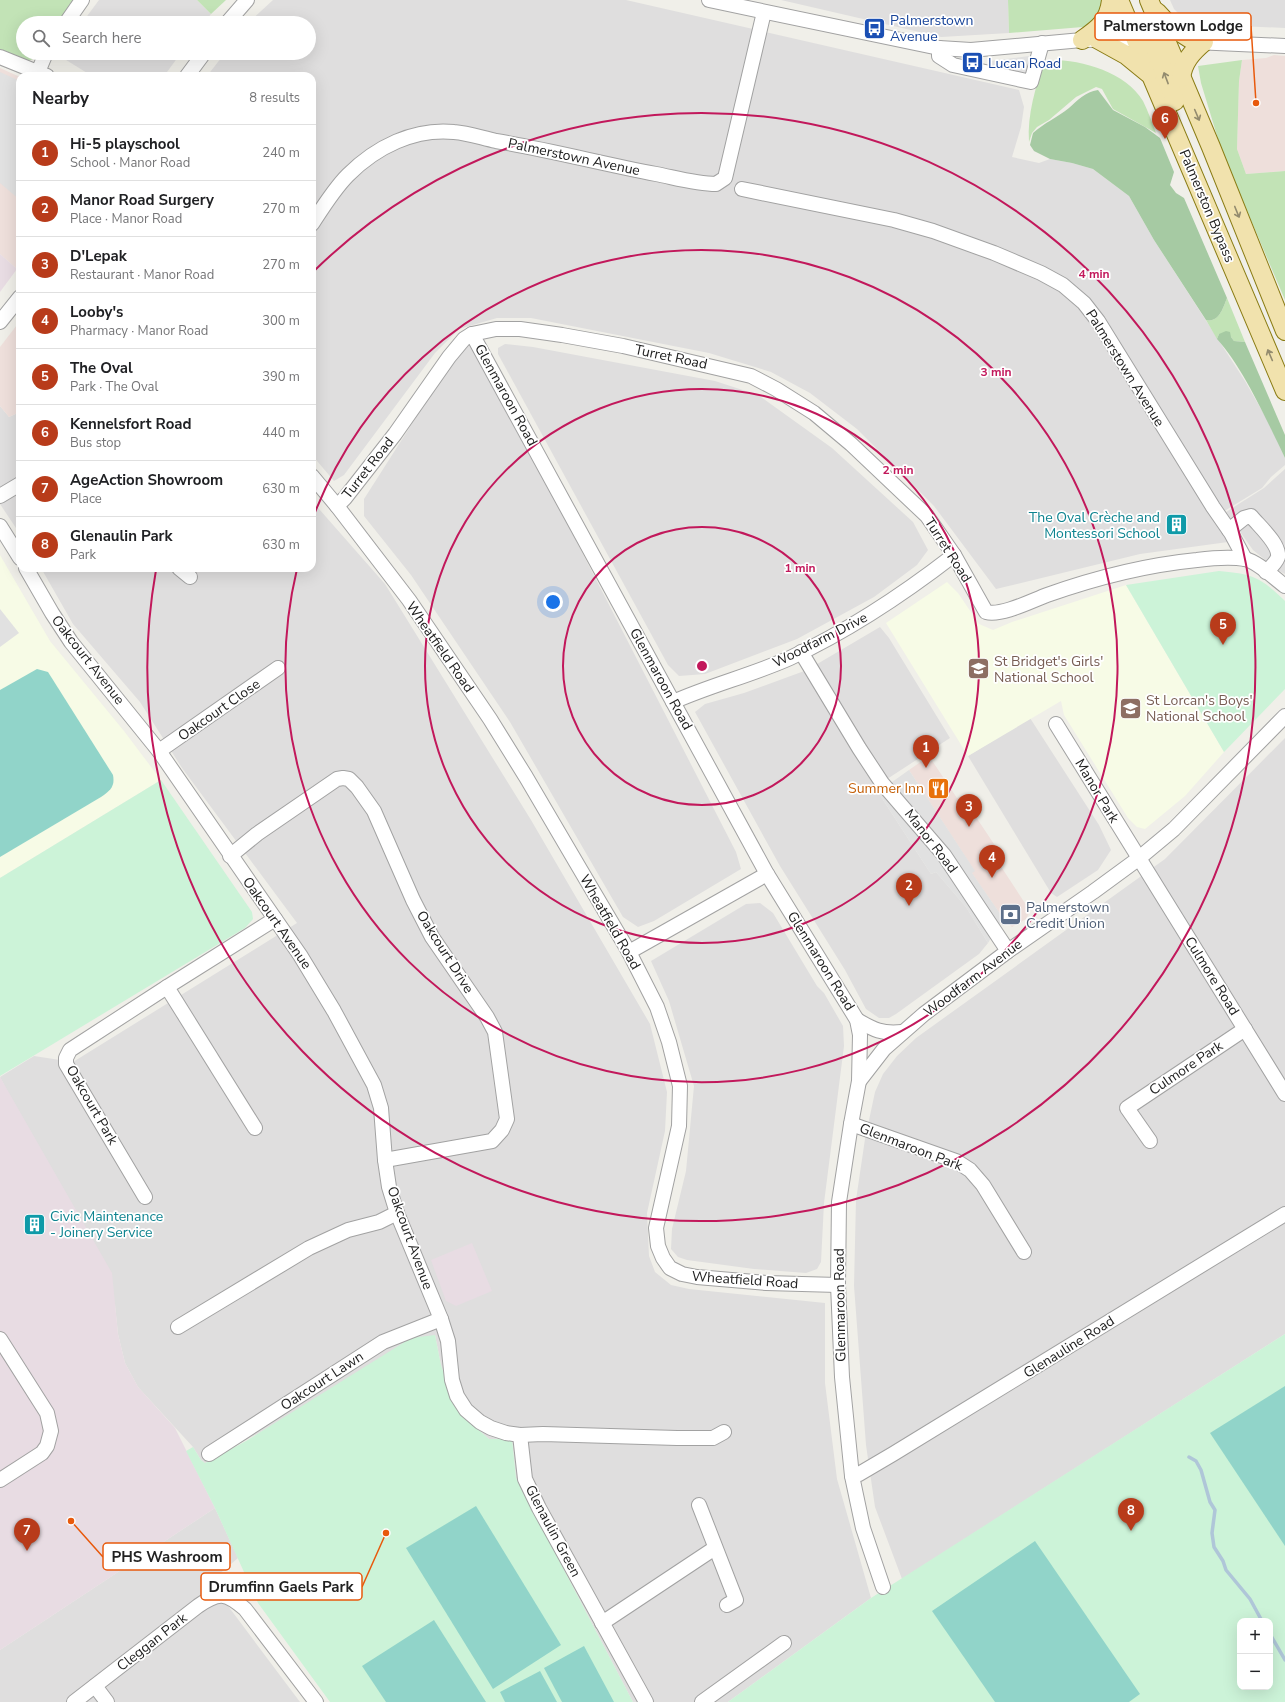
<!DOCTYPE html>
<meta charset="utf-8">
<style>
body{margin:0;font-family:"Nunito Sans",sans-serif;background:#f6f6f6;color:#202124}
.controls{position:absolute;right:12px;bottom:12px;display:grid;overflow:hidden;border-radius:8px;box-shadow:0 4px 16px #0002}
.controls button{width:36px;height:36px;display:grid;place-items:center;padding:0;border:0;border-bottom:1px solid #e0e0e0;background:#fff;color:#202124;font:20px sans-serif}
.you{position:absolute;left:553px;top:602px;width:14px;height:14px;margin:-10px;border:3px solid #fff;border-radius:50%;background:#1a73e8;box-shadow:0 0 0 6px #1a73e833}
.badge{display:grid;place-items:center;width:26px;height:26px;border-radius:50%;background:#b83b1a;color:#fff;font-size:13px;font-weight:700}
.pin{position:absolute;translate:-50% -33px;filter:drop-shadow(0 1px 2px #0008)}
.pin::after{content:'';position:absolute;top:21px;width:14px;height:12px;background:inherit;clip-path:polygon(0 0,100% 0,50% 100%)}
.list{margin:0;padding:0;list-style:none}
h2{display:flex;justify-content:space-between;align-items:center;height:52px;margin:0;padding:0 16px;font-size:17px}
h2 small{font-size:13px;font-weight:400;color:#757577}
.list li{display:grid;grid-template-columns:26px 1fr auto;gap:12px;align-items:center;box-sizing:border-box;height:56px;padding:0 16px;border-top:1px solid #e0e0e0}
.list b{display:block;font-size:15px;white-space:nowrap}
.list p{margin:0;font-size:13px;white-space:nowrap;color:#757577}
.list em{font-size:13px;font-style:normal;color:#757577}
.icon{flex:none;width:22px;height:22px;fill:none;stroke:currentColor;stroke-width:2;stroke-linecap:round;stroke-linejoin:round}
.map{position:relative;flex:none;width:1285px;height:1702px;overflow:hidden}
.search{position:absolute;background:#fff;box-shadow:0 4px 16px #0002;left:16px;top:16px;width:300px;height:44px;display:flex;align-items:center;gap:10px;box-sizing:border-box;padding:0 14px;border-radius:22px;color:#757577;font-size:15px}
.panel{position:absolute;background:#fff;box-shadow:0 4px 16px #0002;left:16px;top:72px;width:300px;height:500px;border-radius:12px}
.map>svg:first-child{display:block}
.residential{fill:#dfdede}
.commercial{fill:#eedfdb}
.industrial{fill:#e8dce3}
.education{fill:#f7fbe6}
.grass{fill:#c2e3b6}
.forest{fill:#a6caa3}
.park{fill:#ccf3d8;fill-rule:evenodd}
.pitch{fill:#91d4c9}
.parking{fill:#e1e1e1}
.lines{fill:none;stroke-linecap:round;stroke-linejoin:round}
.stream{stroke:#afc6d8;stroke-width:3.5}
.minor-casing{stroke:#a2a2a2;stroke-width:16}
.major-casing{stroke:#8a7c14;stroke-width:20}
.minor{stroke:#fff;stroke-width:14}
.major{stroke:#f1e2ad;stroke-width:18}
.oneway{stroke:#938b6e}
.ring{fill:none;stroke:#c2185b;stroke-width:2}
.labels{text-anchor:middle;dominant-baseline:central;stroke-width:3.5;stroke-linejoin:round;paint-order:stroke}
.transit-label{font-size:14px;fill:#164399;stroke:#fff;text-anchor:start}
.street-label{font-size:14px;fill:#212121;stroke:#fff}
.culture-label{font-size:14px;fill:#0d838f;stroke:#fff;text-anchor:end}
.education-label{font-size:14px;fill:#785e54;stroke:#fff;text-anchor:start}
.food-label{font-size:14px;fill:#c56008;stroke:#fff;text-anchor:end}
.service-label{font-size:14px;fill:#4e5e75;stroke:#fff;text-anchor:start}
.centre{fill:#c2185b;stroke:#fff;stroke-width:2}
.ring-label{font-size:12px;text-anchor:middle;font-weight:bold;fill:#c2185b;stroke:#fff;stroke-width:3.5;stroke-linejoin:round;paint-order:stroke}
.leader{fill:none;stroke:#e8590c;stroke-width:1.5}
.callout-dot{fill:#e8590c;stroke:#fff;stroke-width:1.5}
.callout{fill:#fff;stroke:#e8590c;stroke-width:1.5}
.callout-label{font-size:15px;text-anchor:middle;font-weight:bold;fill:#212121}
</style>
<div class="map">
<svg width="1285" height="1702" viewBox="0 0 1285 1702">
<rect width="100%" height="100%" fill="#f0efe9"/>
<g class="residential">
<polygon points="99,0 197,0 211,14 204,23 82,23"/>
<polygon points="273,0 626,0 1019,90 1024,107 1021,127 1012,157 1039,163 1050,159 1072,163 1093,169 1129,196 1154,240 1245,381 1269,423 1285,458 1285,465 1271,477 1262,488 1213,518 1228,542 1140,554 996,589 934,506 857,429 810,393 771,372 709,353 531,318 497,318 459,329 435,353 344,475 334,481 312,455 312,76 207,76 225,53 309,53 309,23 248,23"/>
<polygon points="781,0 1008,0 1009,33 941,37"/>
<polygon points="1170,0 1285,0 1285,28 1238,26 1186,21 1174,9"/>
<polygon points="59,53 181,53 164,76 92,76 58,55"/>
<polygon points="472,338 736,852 741,869 654,921 638,927 623,917 510,722 411,575 364,516 364,499 452,361"/>
<polygon points="505,344 533,347 715,381 758,395 832,448 913,522 928,550 917,565 874,597 797,639 705,674 679,676 668,665 498,354 498,348"/>
<polygon points="0,406 9,417 20,412 20,534 0,504"/>
<polygon points="1285,469 1285,574 1279,571 1253,550 1226,512 1264,488"/>
<polygon points="312,501 385,584 531,820 650,1024 667,1092 665,1131 647,1213 649,1256 655,1272 671,1285 689,1289 825,1303 825,1383 837,1479 871,1598 728,1702 633,1702 516,1478 512,1439 489,1439 466,1419 453,1401 441,1365 435,1335 205,1463 201,1460 193,1447 138,1387 125,1363 118,1334 115,1305 0,1077 34,1056 73,1062 297,923 182,768 140,702 73,624 41,568 312,568"/>
<polygon points="880,627 889,638 950,738 881,783 885,787 878,792 931,874 936,872 966,907 988,943 979,954 896,1014 889,1018 879,1018 866,1009 845,970 780,866 695,712 705,704 744,693 807,670"/>
<polygon points="1030,718 1099,825 1111,850 1098,870 1057,897 1051,893 968,756"/>
<polygon points="1285,738 1285,1334 902,1579 875,1507 866,1445 854,1286 856,1200 865,1139 875,1092 883,1074 897,1056 916,1038 1165,859"/>
<polygon points="760,903 773,913 817,986 824,993 843,1026 844,1046 824,1203 821,1262 817,1269 806,1273 754,1269 687,1260 678,1257 671,1249 672,1229 686,1171 694,1086 669,1001 651,961 746,904"/>
<polygon points="215,1508 238,1558 210,1582 300,1702 0,1702 0,1650"/>
</g>
<g class="commercial">
<polygon points="1274,55 1285,56 1285,171 1246,174 1237,149 1239,81 1242,60 1266,58"/>
<polygon points="0,68 20,77 20,266 17,269 0,254"/>
<polygon points="20,321 20,412 9,417 0,406 0,347"/>
<polygon points="929,756 957,798 962,796 1004,859 1000,865 1030,911 1026,919 1012,927 1003,918 971,872 974,870 909,770"/>
</g>
<g class="industrial">
<polygon points="0,254 17,269 0,292"/>
<polygon points="0,1077 112,1273 118,1334 125,1363 138,1387 175,1428 215,1508 0,1650"/>
<polygon points="472,1243 492,1291 456,1306 446,1301 431,1260"/>
</g>
<g class="education">
<polygon points="0,555 50,641 124,731 161,780 0,878"/>
<polygon points="947,582 958,593 979,624 993,630 1012,622 1126,585 1224,752 1185,796 1145,829 1137,827 1128,818 1064,715 1061,701 968,756 886,623"/>
</g>
<g class="grass">
<polygon points="0,0 74,0 57,23 23,23 23,53 38,53 35,58 24,63 0,53"/>
<polygon points="197,0 226,0 211,14"/>
<polygon points="1008,0 1103,0 1095,26 1009,33"/>
<path d="M1047,60C1080,59 1125,71 1143,101C1148,111 1152,122 1156,133L1113,109L1102,89L1096,87L1076,97L1049,120L1037,127L1032,133L1029,142C1027,114 1036,87 1044,61Z"/>
<polygon points="1242,60 1239,81 1237,149 1246,174 1285,171 1285,300 1222,152 1201,83 1198,66"/>
<path d="M1227,298L1245,342L1234,341L1231,337L1219,334L1217,339L1206,320C1219,323 1223,308 1227,298Z"/>
</g>
<g class="forest">
<path d="M1098,90L1113,110L1145,127L1160,138L1174,172L1170,185L1176,193L1184,198L1227,298C1223,308 1219,323 1206,320L1154,240L1129,196L1093,169L1072,163L1050,159L1034,151L1030,145L1033,133C1044,123 1058,117 1069,108C1078,100 1085,92 1098,90Z"/>
<path d="M1226,331L1230,332L1231,337L1234,341L1245,342L1285,435V458C1267,421 1244,369 1217,339L1219,334Z"/>
</g>
<g class="park">
<path d="M1219,571C1253,574 1260,577 1285,601V689L1224,752L1126,585Z"/>
<polygon points="161,780 252,912 253,919 245,928 0,1076 0,878"/>
<path d="M1285,1334V1702H728L871,1598ZM1240,1621H1270V1687H1240Z"/>
<polygon points="435,1335 441,1365 453,1401 466,1419 489,1439 512,1439 516,1478 633,1702 330,1702 258,1603 215,1508 186,1451 193,1447 201,1460 205,1463 246,1441 411,1338"/>
</g>
<g class="pitch">
<path d="M37,669L48,672L113,775C115,786 111,790 101,797L0,857V690Z"/>
<polygon points="1285,1386 1285,1546 1210,1433"/>
<polygon points="476,1506 561,1645 493,1689 406,1548"/>
<polygon points="1035,1541 1140,1694 1129,1702 995,1702 932,1611"/>
<polygon points="434,1620 486,1702 386,1702 362,1666"/>
<polygon points="584,1646 614,1702 562,1702 544,1668"/>
<polygon points="540,1671 557,1702 505,1702 500,1692"/>
</g>
<g class="parking">
<polygon points="1029,56 1025,81 992,68 990,61"/>
<polygon points="0,72 20,81 20,200 0,183"/>
<polygon points="0,609 19,633 0,647"/>
<polygon points="909,770 975,871 972,873 1003,918 988,943 966,907 936,872 931,874 878,792"/>
</g>
<g class="lines">
<g class="stream">
<polyline points="1189,1457 1196,1461 1201,1470 1210,1502 1215,1510 1212,1533 1214,1547 1223,1561 1226,1570 1250,1599 1262,1621"/>
<polyline points="1270,1634 1285,1660"/>
</g>
<defs>
<g id="minor">
<polyline points="709,0 939,48 971,50 1082,40 1145,39"/>
<polyline points="66,23 82,0"/>
<polyline points="227,23 247,0"/>
<polyline points="1194,42 1285,46"/>
<polyline points="939,48 939,56 953,65 1031,82 1042,43"/>
<polyline points="0,57 47,76"/>
<polyline points="38,72 46,53"/>
<polyline points="187,76 204,53"/>
<polyline points="742,189 894,220 933,231 994,253 1041,273 1063,285 1084,303 1098,321 1213,507 1231,533 1245,559"/>
<path d="M312,224C323,207 334,189 348,175C376,147 414,128 454,132C468,133 482,138 496,141C550,150 603,164 656,174C676,178 697,184 716,184L725,178L764,12"/>
<polyline points="0,322 20,297"/>
<polyline points="472,334 767,874 857,1020 860,1035 859,1081 851,1124 839,1202 838,1285 842,1377 852,1476 863,1528 883,1587"/>
<polyline points="312,476 337,506 409,600 490,719 526,777 580,869 629,952 657,1007 669,1042 680,1086 679,1126 656,1228 658,1246 663,1258 670,1268 682,1274 697,1277 766,1283 838,1285"/>
<polyline points="0,496 20,484"/>
<path d="M337,506L345,498L395,434L449,357L464,339L472,334L496,329H520L562,335L623,346L751,376L776,389L814,413L851,444L927,516L954,555L986,612C1002,616 1031,601 1047,595C1095,578 1146,565 1197,560C1212,558 1229,556 1245,559C1258,562 1274,578 1285,586"/>
<polyline points="0,526 20,558"/>
<path d="M1229,530L1244,518L1251,516C1259,526 1280,544 1278,557C1276,563 1270,568 1266,572"/>
<polyline points="26,568 52,613 71,642 159,751 300,955 334,1011 374,1085 381,1108 385,1160 389,1187 397,1213 441,1319 448,1341 452,1380 457,1396 466,1410 480,1422 491,1428 506,1433 520,1435 543,1434 677,1438 713,1438 724,1432"/>
<polyline points="179,568 190,577"/>
<polyline points="801,652 859,748 882,783 944,855 1008,951"/>
<path d="M673,702C711,685 752,675 790,658C850,630 901,596 954,555"/>
<polyline points="1056,724 1285,1094"/>
<polyline points="159,751 278,668"/>
<polyline points="230,856 257,834 337,779 343,778 349,779 357,787 374,811 413,900 432,937 487,1017 495,1032 507,1119 502,1130 492,1141 385,1160"/>
<polyline points="629,952 767,874"/>
<polyline points="167,987 255,1128"/>
<path d="M857,1020C874,1030 882,1034 902,1032"/>
<polyline points="860,1080 884,1049 924,1014 1008,951 1093,892 1138,859 1174,829 1285,716"/>
<polyline points="851,1124 956,1161 970,1170 983,1185 1024,1252"/>
<polyline points="1150,1141 1127,1108 1245,1029"/>
<polyline points="145,1197 66,1064 66,1058 70,1050 167,987 275,919"/>
<polyline points="178,1327 309,1248 348,1230 379,1222 397,1213"/>
<polyline points="0,1339 47,1413 51,1431 47,1446 42,1453 0,1480"/>
<polyline points="520,1435 525,1479 539,1508 646,1702"/>
<polyline points="209,1454 383,1342 441,1319"/>
<polyline points="852,1476 859,1474 893,1454 1285,1214"/>
<polyline points="699,1505 736,1600 727,1605"/>
<polyline points="602,1623 715,1548"/>
<polyline points="95,1686 107,1702"/>
<path d="M74,1702L198,1606C219,1592 225,1592 245,1609L316,1702"/>
<polyline points="702,1702 784,1643"/>
</g>
<g id="major">
<polyline points="1119,0 1285,391"/>
<polyline points="1149,0 1211,147 1285,331"/>
<polyline points="1157,12 1170,26 1195,42"/>
<polyline points="1097,39 1126,55 1148,73"/>
<polyline points="1152,39 1175,101"/>
<path d="M1082,40C1098,29 1109,21 1111,0"/>
<path d="M1181,78C1183,62 1192,52 1204,42"/>
</g>
</defs>
<use href="#minor" class="minor-casing"/>
<use href="#major" class="major-casing"/>
<use href="#minor" class="minor"/>
<use href="#major" class="major"/>
</g>
<defs><path id="oneway-shaft" d="M-6 0H5M1.5-3L5.5 0L1.5 3" fill="none" stroke-width="1.6" stroke-linecap="round" stroke-linejoin="round"/></defs>
<g class="oneway">
<use href="#oneway-shaft" transform="translate(1166 78) rotate(-111)"/>
<use href="#oneway-shaft" transform="translate(1197 115) rotate(67)"/>
<use href="#oneway-shaft" transform="translate(1237 212) rotate(68)"/>
<use href="#oneway-shaft" transform="translate(1270 355) rotate(-113)"/>
</g>
<g class="ring">
<circle cx="702" cy="666" r="139"/>
<circle cx="702" cy="666" r="277"/>
<path d="M312 520A416 416 0 1 1 297 569"/>
<path d="M314 271A554 554 0 1 1 156 570"/>
</g>
<defs>
<symbol id="bus-square" viewBox="-11 -11 22 22"><rect x="-9" y="-9" width="18" height="18" rx="4" fill="#1a4fb4" stroke="#fff"/><path d="M-5-6H5V4H4V6H2V4H-2V6H-4V4H-5ZM-3.5-4V0h7V-4ZM-3.5 1.2v1.5H-2V1.2ZM2 1.2v1.5H3.5V1.2Z" fill="#fff"/></symbol>
<symbol id="building-square" viewBox="-11 -11 22 22"><rect x="-9" y="-9" width="18" height="18" rx="4" fill="#0f9aa8" stroke="#fff"/><path d="M-4-6H4V6H1V3H-1V6H-4ZM-2.5-4.3h1.7v1.8h-1.7ZM.8-4.3h1.7v1.8H.8ZM-2.5-1h1.7V.8h-1.7ZM.8-1h1.7V.8H.8Z" fill="#fff"/></symbol>
<symbol id="school-square" viewBox="-11 -11 22 22"><rect x="-9" y="-9" width="18" height="18" rx="4" fill="#8d6e63" stroke="#fff"/><path d="M0-5L7-2L0 1L-7-2ZM-4 1L0 2.5L4 1V4Q0 6-4 4Z" fill="#fff"/></symbol>
<symbol id="restaurant-square" viewBox="-11 -11 22 22"><rect x="-9" y="-9" width="18" height="18" rx="4" fill="#e8710a" stroke="#fff"/><path d="M-5-6h1v4h1v-4h1v4h1v-4h1v5L-1.5 .5V6h-2V.5L-5-1ZM5-6V6H3V1.5H1.5Q1.5-4 5-6Z" fill="#fff"/></symbol>
<symbol id="bank-square" viewBox="-11 -11 22 22"><rect x="-9" y="-9" width="18" height="18" rx="4" fill="#5c6f8a" stroke="#fff"/><path d="M-6-4H6V4H-6ZM0-2.3a2.3 2.3 0 1 0 0 4.6a2.3 2.3 0 1 0 0-4.6Z" fill="#fff"/></symbol>
</defs>
<g fill-rule="evenodd">
<use href="#bus-square" x="862" y="16" width="25" height="25"/>
<use href="#bus-square" x="960" y="50" width="25" height="25"/>
<use href="#building-square" x="1164" y="512" width="25" height="25"/>
<use href="#school-square" x="966" y="656" width="25" height="25"/>
<use href="#school-square" x="1118" y="696" width="25" height="25"/>
<use href="#restaurant-square" x="926" y="776" width="25" height="25"/>
<use href="#bank-square" x="998" y="902" width="25" height="25"/>
<use href="#building-square" x="22" y="1212" width="25" height="25"/>
</g>
<g class="labels">
<g class="transit-label">
<text x="890" y="20">Palmerstown<tspan x="890" dy="16">Avenue</tspan></text>
<text x="988" y="63">Lucan Road</text>
</g>
<g class="street-label">
<text transform="translate(574 157) rotate(12)">Palmerstown Avenue</text>
<text transform="translate(1207 206) rotate(67)">Palmerston Bypass</text>
<text transform="translate(671 357) rotate(12)">Turret Road</text>
<text transform="translate(1125 368) rotate(58)">Palmerstown Avenue</text>
<text transform="translate(506 395) rotate(61)">Glenmaroon Road</text>
<text transform="translate(368 468) rotate(-52)">Turret Road</text>
<text transform="translate(948 550) rotate(57)">Turret Road</text>
<text transform="translate(820 640) rotate(-27)">Woodfarm Drive</text>
<text transform="translate(440 647) rotate(55)">Wheatfield Road</text>
<text transform="translate(88 660) rotate(52)">Oakcourt Avenue</text>
<text transform="translate(661 679) rotate(61)">Glenmaroon Road</text>
<text transform="translate(219 710) rotate(-35)">Oakcourt Close</text>
<text transform="translate(1097 791) rotate(59)">Manor Park</text>
<text transform="translate(931 841) rotate(52)">Manor Road</text>
<text transform="translate(610 922) rotate(60)">Wheatfield Road</text>
<text transform="translate(277 923) rotate(55)">Oakcourt Avenue</text>
<text transform="translate(445 952) rotate(58)">Oakcourt Drive</text>
<text transform="translate(821 961) rotate(58)">Glenmaroon Road</text>
<text transform="translate(1212 976) rotate(58)">Culmore Road</text>
<text transform="translate(973 978) rotate(-37)">Woodfarm Avenue</text>
<text transform="translate(1186 1068) rotate(-34)">Culmore Park</text>
<text transform="translate(92 1105) rotate(60)">Oakcourt Park</text>
<text transform="translate(911 1147) rotate(21)">Glenmaroon Park</text>
<text transform="translate(410 1238) rotate(70)">Oakcourt Avenue</text>
<text transform="translate(745 1280) rotate(4)">Wheatfield Road</text>
<text transform="translate(840 1305) rotate(-91)">Glenmaroon Road</text>
<text transform="translate(1069 1347) rotate(-32)">Glenauline Road</text>
<text transform="translate(322 1381) rotate(-33)">Oakcourt Lawn</text>
<text transform="translate(553 1531) rotate(62)">Glenaulin Green</text>
<text transform="translate(152 1642) rotate(-38)">Cleggan Park</text>
</g>
<g class="culture-label">
<text x="1160" y="517">The Oval Crèche and<tspan x="1160" dy="16">Montessori School</tspan></text>
<text x="50" y="1216" text-anchor="start">Civic Maintenance<tspan x="50" dy="16">- Joinery Service</tspan></text>
</g>
<g class="education-label">
<text x="994" y="661">St Bridget's Girls'<tspan x="994" dy="16">National School</tspan></text>
<text x="1146" y="700">St Lorcan's Boys'<tspan x="1146" dy="16">National School</tspan></text>
</g>
<g class="food-label">
<text x="924" y="788">Summer Inn</text>
</g>
<g class="service-label">
<text x="1026" y="907">Palmerstown<tspan x="1026" dy="16">Credit Union</tspan></text>
</g>
</g>
<circle cx="702" cy="666" r="6" class="centre"/>
<g class="ring-label">
<text x="1094" y="278">4 min</text>
<text x="996" y="376">3 min</text>
<text x="898" y="474">2 min</text>
<text x="800" y="572">1 min</text>
</g>
<path class="leader" d="M1256 103L1251 26M71 1521L103 1557M386 1533L362 1587"/>
<g class="callout-dot">
<circle cx="1256" cy="103" r="4"/>
<circle cx="71" cy="1521" r="4"/>
<circle cx="386" cy="1533" r="4"/>
</g>
<g class="callout">
<rect x="1095" y="13" width="156" height="27" rx="4"/>
<rect x="103" y="1543" width="127" height="27" rx="4"/>
<rect x="201" y="1573" width="161" height="27" rx="4"/>
</g>
<g class="callout-label">
<text x="1173" y="31">Palmerstown Lodge</text>
<text x="167" y="1562">PHS Washroom</text>
<text x="281" y="1592">Drumfinn Gaels Park</text>
</g>
</svg>
<div class="controls">
<button>+</button>
<button>−</button>
</div>
<div class="you"></div>
<div class="pin badge" style="left:926px;top:768px">1</div>
<div class="pin badge" style="left:909px;top:906px">2</div>
<div class="pin badge" style="left:969px;top:827px">3</div>
<div class="pin badge" style="left:992px;top:878px">4</div>
<div class="pin badge" style="left:1223px;top:645px">5</div>
<div class="pin badge" style="left:1165px;top:139px">6</div>
<div class="pin badge" style="left:27px;top:1551px">7</div>
<div class="pin badge" style="left:1131px;top:1531px">8</div>
<div class="search"><svg class="icon" aria-label="search" viewBox="0 0 24 24"><circle cx="10" cy="10" r="6"/><path d="M15 15l6 6"/></svg>Search here</div>
<section class="panel">
<h2>Nearby<small>8 results</small></h2>
<ul class="list">
<li><span class="badge">1</span><div><b>Hi-5 playschool</b><p>School · Manor Road</p></div><em>240 m</em></li>
<li><span class="badge">2</span><div><b>Manor Road Surgery</b><p>Place · Manor Road</p></div><em>270 m</em></li>
<li><span class="badge">3</span><div><b>D'Lepak</b><p>Restaurant · Manor Road</p></div><em>270 m</em></li>
<li><span class="badge">4</span><div><b>Looby's</b><p>Pharmacy · Manor Road</p></div><em>300 m</em></li>
<li><span class="badge">5</span><div><b>The Oval</b><p>Park · The Oval</p></div><em>390 m</em></li>
<li><span class="badge">6</span><div><b>Kennelsfort Road</b><p>Bus stop</p></div><em>440 m</em></li>
<li><span class="badge">7</span><div><b>AgeAction Showroom</b><p>Place</p></div><em>630 m</em></li>
<li><span class="badge">8</span><div><b>Glenaulin Park</b><p>Park</p></div><em>630 m</em></li>
</ul>
</section>
</div>
